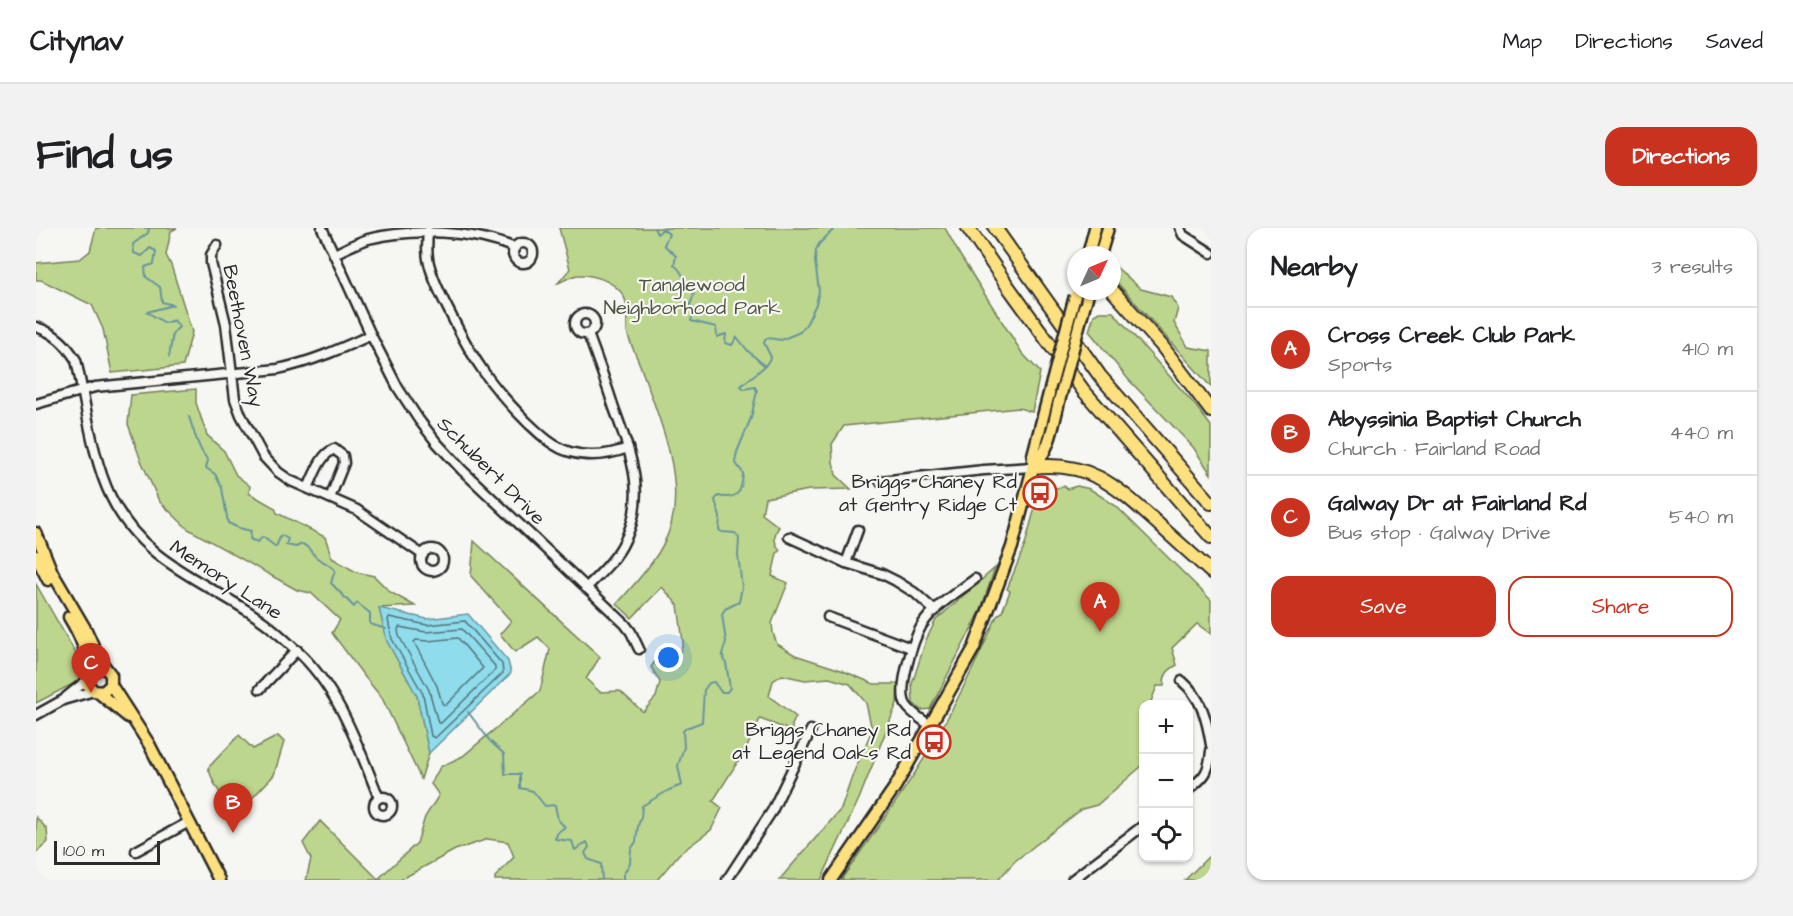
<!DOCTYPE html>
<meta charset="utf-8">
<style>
body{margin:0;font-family:"Architects Daughter",sans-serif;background:#f2f2f2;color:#202124}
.controls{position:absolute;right:18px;bottom:18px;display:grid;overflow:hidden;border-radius:12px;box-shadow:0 2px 4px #0004}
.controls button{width:54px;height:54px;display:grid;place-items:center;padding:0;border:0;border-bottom:2px solid #e0e0e0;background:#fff;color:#202124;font:30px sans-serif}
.compass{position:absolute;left:1031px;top:18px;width:54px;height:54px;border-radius:50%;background:#fff;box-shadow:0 2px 4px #0004;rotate:46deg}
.scale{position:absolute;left:18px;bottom:15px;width:106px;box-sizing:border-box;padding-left:6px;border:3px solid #2b2b2b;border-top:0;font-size:16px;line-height:21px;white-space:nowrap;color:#2b2b2b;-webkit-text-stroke:4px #f6f6f2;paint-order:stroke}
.you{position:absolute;left:633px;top:430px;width:21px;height:21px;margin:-15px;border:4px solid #fff;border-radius:50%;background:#1a73e8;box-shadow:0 0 0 9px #1a73e833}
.badge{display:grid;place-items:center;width:39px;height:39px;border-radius:50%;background:#c8321e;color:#fff;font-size:20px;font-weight:700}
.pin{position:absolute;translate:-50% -50px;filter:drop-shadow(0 2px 3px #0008)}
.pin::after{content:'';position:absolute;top:32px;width:21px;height:18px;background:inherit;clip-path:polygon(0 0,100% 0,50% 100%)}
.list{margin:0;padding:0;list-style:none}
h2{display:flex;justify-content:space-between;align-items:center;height:78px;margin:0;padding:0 24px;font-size:26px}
h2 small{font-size:20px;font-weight:400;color:#757577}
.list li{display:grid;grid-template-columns:39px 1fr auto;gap:18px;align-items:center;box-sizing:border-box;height:84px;padding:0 24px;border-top:2px solid #e0e0e0}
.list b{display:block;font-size:22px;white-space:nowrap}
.list p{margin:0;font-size:20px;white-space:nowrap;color:#757577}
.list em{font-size:20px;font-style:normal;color:#757577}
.actions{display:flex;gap:12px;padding:18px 24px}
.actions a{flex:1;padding:14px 0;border:2px solid #c8321e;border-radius:18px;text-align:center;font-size:21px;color:#c8321e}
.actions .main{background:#c8321e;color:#fff}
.icon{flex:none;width:33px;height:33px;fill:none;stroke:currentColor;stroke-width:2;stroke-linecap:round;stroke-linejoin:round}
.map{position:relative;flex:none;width:1175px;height:652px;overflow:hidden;border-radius:18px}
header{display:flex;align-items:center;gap:36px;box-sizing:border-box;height:84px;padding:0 30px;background:#fff;border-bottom:2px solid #e0e0e0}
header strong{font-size:28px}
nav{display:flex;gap:33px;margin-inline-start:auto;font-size:21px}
.intro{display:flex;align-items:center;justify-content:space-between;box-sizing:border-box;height:144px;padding:0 36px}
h1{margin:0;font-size:42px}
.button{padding:15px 27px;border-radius:18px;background:#c8321e;color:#fff;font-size:21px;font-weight:700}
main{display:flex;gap:36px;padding:0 36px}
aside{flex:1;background:#fff;border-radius:18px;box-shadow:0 2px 4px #0004}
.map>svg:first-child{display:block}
.green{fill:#bdd68d;stroke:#74805c;stroke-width:1.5}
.water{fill:#8edcec;stroke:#66959f;stroke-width:1.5}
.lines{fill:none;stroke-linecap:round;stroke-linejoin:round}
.shore{stroke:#537278;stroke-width:1.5}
.stream{stroke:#66959f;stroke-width:2}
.minor-casing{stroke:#2b2b2b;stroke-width:13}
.major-casing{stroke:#2b2b2b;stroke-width:15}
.highway-casing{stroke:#2b2b2b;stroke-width:16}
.minor{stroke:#f6f6f2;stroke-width:8}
.major{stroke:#fde080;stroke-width:10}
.highway{stroke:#fde080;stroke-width:12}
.major-bridge-casing{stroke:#2b2b2b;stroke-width:15;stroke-linecap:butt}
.major-bridge{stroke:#fde080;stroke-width:10}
.labels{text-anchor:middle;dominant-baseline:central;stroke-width:4.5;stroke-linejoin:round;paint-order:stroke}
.park-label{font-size:20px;fill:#505644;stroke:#f6f6f2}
.street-label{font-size:20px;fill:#2b2b2b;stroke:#f6f6f2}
.poi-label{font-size:20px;fill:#2b2b2b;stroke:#f6f6f2;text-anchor:end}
</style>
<header>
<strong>Citynav</strong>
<nav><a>Map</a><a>Directions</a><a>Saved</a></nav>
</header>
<div class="intro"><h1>Find us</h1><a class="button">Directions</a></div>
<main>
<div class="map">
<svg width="1175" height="652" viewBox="0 0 1175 652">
<rect width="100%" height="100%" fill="#f6f6f2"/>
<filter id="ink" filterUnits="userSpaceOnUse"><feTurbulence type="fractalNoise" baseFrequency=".0167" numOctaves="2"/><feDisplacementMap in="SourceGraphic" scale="12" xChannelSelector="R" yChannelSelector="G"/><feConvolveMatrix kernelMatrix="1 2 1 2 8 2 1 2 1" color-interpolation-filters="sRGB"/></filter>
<g filter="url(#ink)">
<g class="green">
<polygon points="60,0 141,0 135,3 130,27 135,37 156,104 147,138 76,145 67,101 56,77 5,52 0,52 0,35 44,31 54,23"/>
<path d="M523,0H909L925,29L986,125L1004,144L996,184L983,180L808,198L796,216L797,234L800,247L815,261L773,262L729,270L726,286L743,299C737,307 738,315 744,322L741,325L736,348L752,355L736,395L737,405L741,416L759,427L805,442L838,456H862L861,475L823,571L785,652H743L805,581L817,546L836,502L830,475L814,456L793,450L769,452L746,447L737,453L733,468L760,489L756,497V503L724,491L711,519L677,573L686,580L675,602L643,626L621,652H459V649L478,629L472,614L452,611L419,622L364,652H270L275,631L267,615L284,593L342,651L381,615L389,589L403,567L395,556L404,539L427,528L504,463L514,421L502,409L479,424L464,406L475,393L435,348L438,313L564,429L550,451L564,464L584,463L607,484L620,469L624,454L615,439L622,429L628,431L629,429H638L645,422L647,414L642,377L626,359L596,390L581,376C602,352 626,328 635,297C649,245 621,185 604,137C600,126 593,114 591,103C590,91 594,73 584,63C575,53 557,46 543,47C536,47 528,53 522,55L534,41Z"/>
<polygon points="1079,38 1105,61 1135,69 1142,80 1138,95 1152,119 1175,123 1175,159 1078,51"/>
<polygon points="1063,84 1077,84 1159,177 1175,198 1175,246 1157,219 1092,151 1053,103 1058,87"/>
<polygon points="160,161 160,175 171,207 188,223 200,247 214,258 213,265 239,280 241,285 289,309 296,330 320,344 338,348 354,364 379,378 343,380 351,413 381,468 393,525 385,551 346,470 328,448 296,405 304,392 275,365 261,362 152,301 123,273 104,230 92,196 95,167"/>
<path d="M1029,258L1031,261L1041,258L1054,261L1080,278L1175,372V406L1161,396L1136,420L1141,437C1132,442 1127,447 1128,458H1121L1114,476H1108L1107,537L1061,577L1046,581L979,633L962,652H805C838,604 873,558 902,507C924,468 943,429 961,388L966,384L974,363L971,361L989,317L1003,264Z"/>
<polygon points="959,340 944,384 894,481 885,482 877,475 876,456 890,412 900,392"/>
<polygon points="0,356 48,440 46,451 0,475"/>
<polygon points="203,507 217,521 242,508 248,514 238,547 198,589 178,555 172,540"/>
<polygon points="0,589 11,601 12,614 0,625"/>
<polygon points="1175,626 1175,652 1149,652"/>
</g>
<polygon class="water" points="343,380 391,391 432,386 472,433 475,445 393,525 381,468 351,413"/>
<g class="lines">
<g class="shore">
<polygon points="353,389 391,397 429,393 466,436 467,445 399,510 395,508 387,466 356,411 352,392"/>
<polygon points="363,399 390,404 426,401 459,438 459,442 405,495 402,495 393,462 363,408 362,402"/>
<polygon points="422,410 447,440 410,477 408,477 406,475 401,458 378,414 380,412 392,413"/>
</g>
<g class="stream">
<polyline points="113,0 112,5 97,16 98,25 106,28 114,20 120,23 118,36 109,39 110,49 124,59 126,74 137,77 111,84 129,95 138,92 143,99 137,105 133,129"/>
<path d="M618,0L621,6L627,1L633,6L628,17L640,28L638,37C649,44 648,57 658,66L654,77L657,85L655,93L680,99L681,109L690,106L689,115L696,117L701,109L712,123L729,138"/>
<path d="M153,189C158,203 162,221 172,232L170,240L179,246L186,260L192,295L203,300L215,303L214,311L221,314L227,309L240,319L245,307L252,311L250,317L260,319L266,316C274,319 275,325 281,330C288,334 293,336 299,342L295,355L318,379L321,375L334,385V396L350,401"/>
<polyline points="432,484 454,513 468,526 469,546 484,546 484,560 497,563 509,578 519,577 522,592 529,599 522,604 519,611 536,613 539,622 551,614 553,619 549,625 552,631 565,636 566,652"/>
<path d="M587,652V647L594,635L595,621L600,614L602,598L605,589L606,578L633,562L646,557L642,538L648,519L647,503L650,500L666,494L668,462L673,455L678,454L685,464H691L694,460L690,435L686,426L690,414L686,386L689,381L703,374L706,359L702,327L703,310L699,305L686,304L683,302L684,289L679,272L682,268C702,272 706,264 707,245L699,234L701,224L715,190L721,163L719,159L708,161L705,158L729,138L735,129L728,115L729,112L732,110L745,112L764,104L771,95L780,76L783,63L779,33L780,22L783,16L799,0"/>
</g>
<defs>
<g id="minor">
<polyline points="286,0 335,107 362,160 383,192 401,215 426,242 589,396 595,404 603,421"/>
<polyline points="1144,0 1147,7 1175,25"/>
<path d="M392,3C391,15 390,28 394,39C399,57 408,73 416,89C438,133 455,158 490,193C503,205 516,219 534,224C554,230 573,227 592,220"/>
<circle cx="487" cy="25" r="10"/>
<polyline points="181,17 175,27 175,35 190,96 199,171 205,187 227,228 242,244 255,253 321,282 387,327"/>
<path d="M298,26C309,21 320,15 332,11C376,0 436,2 479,20"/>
<circle cx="549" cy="96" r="10"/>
<path d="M0,99C19,105 30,116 40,132C50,175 56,231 75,269C108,337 172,353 228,394C239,402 249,412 259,421C303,460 322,518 343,570"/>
<path d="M0,176L59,159L242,141C275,134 304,121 335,107"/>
<polyline points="844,253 948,242 997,239"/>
<path d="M272,260C278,248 284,227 298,221L307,228L308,235L294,270"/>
<polyline points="753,309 810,335 846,346 860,353 879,365 899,383"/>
<circle cx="396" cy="332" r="11"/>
<polyline points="810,335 822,302"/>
<path d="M550,360C563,347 577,334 586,318C613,270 595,227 578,180C570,155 561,130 552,106"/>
<polyline points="792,389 875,420"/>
<path d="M1146,453C1166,470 1171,492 1175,517"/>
<polyline points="224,461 261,422"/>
<polyline points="30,469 51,452"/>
<polyline points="0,487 27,472 58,463"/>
<path d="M895,498C887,492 876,486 870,477C861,462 877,412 886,397C898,378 922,364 939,351"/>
<path d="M1152,562C1169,549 1173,544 1175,523"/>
<circle cx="347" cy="578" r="9"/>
<polyline points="100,623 153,594"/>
<polyline points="691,652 736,583 775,502"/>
<polyline points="1036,652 1108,597"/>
</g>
<g id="major">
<polyline points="1052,27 1059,0"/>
<polyline points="1064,27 1072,0"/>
<polyline points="1048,79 1053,63"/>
<path d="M997,239C1016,221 1018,190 1025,166"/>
<polyline points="0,305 16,344 50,402 63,431 75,447 75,457 67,464 58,463 51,456 53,445 60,440 69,440"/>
<polyline points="0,328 12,352"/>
<path d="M33,389C44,407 51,423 53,445"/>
<polyline points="75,457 113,516 183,652"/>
<polyline points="63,465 92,489"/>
<polyline points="795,652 859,559 938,420 976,319 997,239 997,227 1016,154"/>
</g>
<g id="highway">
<polyline points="932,0 971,57 1047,162 1175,309"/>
<polyline points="959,0 1064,148 1175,275"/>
<polyline points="1076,62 1126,118 1175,183"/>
<path d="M997,239C1053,232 1081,259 1120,294C1138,311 1157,327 1175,344"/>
</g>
</defs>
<use href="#minor" class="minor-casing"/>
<use href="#major" class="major-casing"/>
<use href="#highway" class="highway-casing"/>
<use href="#minor" class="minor"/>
<use href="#major" class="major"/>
<use href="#highway" class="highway"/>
<defs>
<g id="major-bridge">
<polyline points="1016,154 1039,68"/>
<polyline points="1025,166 1048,79"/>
</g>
</defs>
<use href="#major-bridge" class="major-bridge-casing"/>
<use href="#major-bridge" class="major-bridge"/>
</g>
</g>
<defs>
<symbol id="bus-ring" viewBox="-11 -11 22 22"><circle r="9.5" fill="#f6f6f2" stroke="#c8321e" stroke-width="1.5"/><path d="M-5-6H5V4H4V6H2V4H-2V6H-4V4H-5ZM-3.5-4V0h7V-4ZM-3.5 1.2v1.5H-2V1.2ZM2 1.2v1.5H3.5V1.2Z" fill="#c8321e"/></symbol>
</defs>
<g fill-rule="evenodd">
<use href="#bus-ring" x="985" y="246" width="38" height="38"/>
<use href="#bus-ring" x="879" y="495" width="38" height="38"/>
</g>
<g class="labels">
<g class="park-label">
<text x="656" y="57">Tanglewood<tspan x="656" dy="23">Neighborhood Park</tspan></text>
</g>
<g class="street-label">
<text transform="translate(207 108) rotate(79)">Beethoven Way</text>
<text transform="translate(455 243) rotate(45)">Schubert Drive</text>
<text transform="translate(190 352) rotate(33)">Memory Lane</text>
</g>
<g class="poi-label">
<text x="981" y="254">Briggs Chaney Rd<tspan x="981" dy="23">at Gentry Ridge Ct</tspan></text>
<text x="875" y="502">Briggs Chaney Rd<tspan x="875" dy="23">at Legend Oaks Rd</tspan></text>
</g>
</g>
</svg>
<div class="controls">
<button>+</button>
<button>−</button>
<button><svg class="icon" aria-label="locate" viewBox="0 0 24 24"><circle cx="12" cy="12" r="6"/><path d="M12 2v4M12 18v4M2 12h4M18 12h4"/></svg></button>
</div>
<svg class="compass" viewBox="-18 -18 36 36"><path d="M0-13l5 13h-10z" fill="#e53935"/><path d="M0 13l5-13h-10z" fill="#757577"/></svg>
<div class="scale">100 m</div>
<div class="you"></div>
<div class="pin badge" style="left:1064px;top:404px">A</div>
<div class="pin badge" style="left:197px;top:605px">B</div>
<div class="pin badge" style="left:55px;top:465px">C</div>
</div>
<aside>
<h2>Nearby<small>3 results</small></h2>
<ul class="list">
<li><span class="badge">A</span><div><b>Cross Creek Club Park</b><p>Sports</p></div><em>410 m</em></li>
<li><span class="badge">B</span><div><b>Abyssinia Baptist Church</b><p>Church · Fairland Road</p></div><em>440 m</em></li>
<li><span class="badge">C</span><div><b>Galway Dr at Fairland Rd</b><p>Bus stop · Galway Drive</p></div><em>540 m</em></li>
</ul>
<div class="actions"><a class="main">Save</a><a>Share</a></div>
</aside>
</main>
